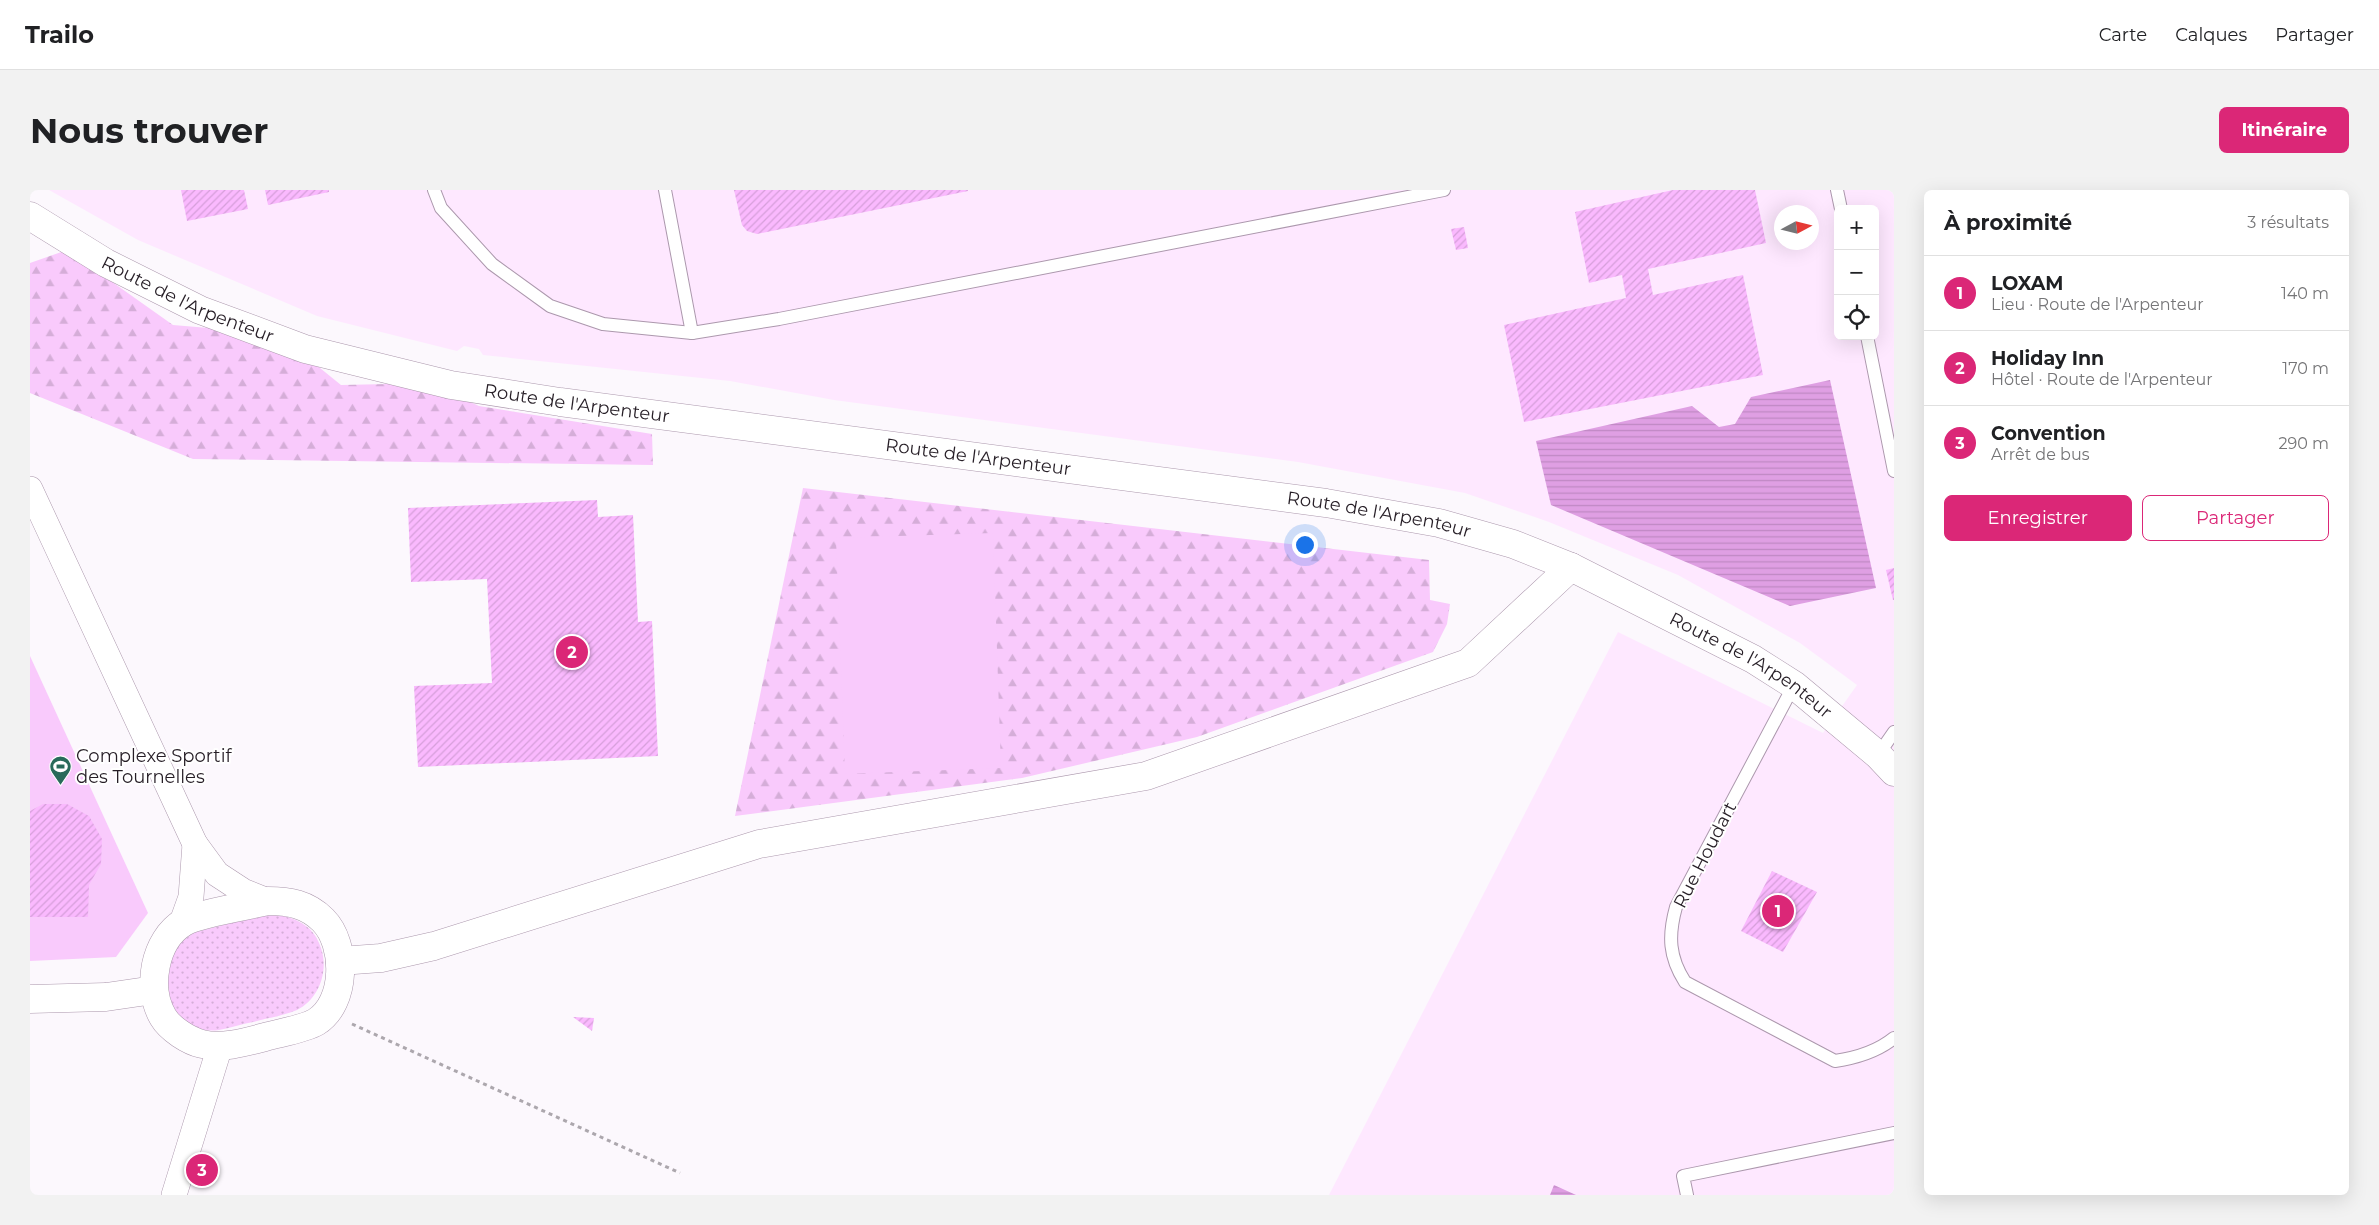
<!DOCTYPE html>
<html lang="fr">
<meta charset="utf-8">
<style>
body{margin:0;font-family:Montserrat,sans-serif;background:#f2f2f2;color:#202124}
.controls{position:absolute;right:15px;top:15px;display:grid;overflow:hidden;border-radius:8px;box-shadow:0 5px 20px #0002}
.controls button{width:45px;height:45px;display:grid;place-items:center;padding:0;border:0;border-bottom:1px solid #e0e0e0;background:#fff;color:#202124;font:25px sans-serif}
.compass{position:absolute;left:1744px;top:15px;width:45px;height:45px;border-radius:50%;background:#fff;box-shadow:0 5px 20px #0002;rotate:83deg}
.you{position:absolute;left:1274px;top:354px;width:18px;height:18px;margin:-12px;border:4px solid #fff;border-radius:50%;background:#1a73e8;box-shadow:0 0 0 8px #1a73e833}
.badge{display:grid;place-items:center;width:32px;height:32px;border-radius:50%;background:#db2777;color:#fff;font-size:16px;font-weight:700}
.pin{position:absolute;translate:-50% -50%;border:2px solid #fff;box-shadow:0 1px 5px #0006}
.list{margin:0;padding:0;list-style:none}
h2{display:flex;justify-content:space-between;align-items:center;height:65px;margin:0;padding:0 20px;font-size:21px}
h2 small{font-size:16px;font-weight:400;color:#757577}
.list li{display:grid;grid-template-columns:32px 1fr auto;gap:15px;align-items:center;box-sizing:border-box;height:75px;padding:0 20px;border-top:1px solid #e0e0e0}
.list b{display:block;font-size:19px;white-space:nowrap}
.list p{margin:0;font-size:16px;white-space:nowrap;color:#757577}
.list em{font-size:16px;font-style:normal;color:#757577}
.actions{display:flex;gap:10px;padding:15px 20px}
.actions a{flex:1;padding:11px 0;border:1px solid #db2777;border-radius:8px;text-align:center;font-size:18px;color:#db2777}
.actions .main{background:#db2777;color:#fff}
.icon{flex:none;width:28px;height:28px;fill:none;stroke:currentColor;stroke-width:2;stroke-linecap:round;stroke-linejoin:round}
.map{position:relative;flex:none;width:1864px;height:1005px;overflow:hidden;border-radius:8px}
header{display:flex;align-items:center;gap:30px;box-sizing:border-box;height:70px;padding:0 25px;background:#fff;border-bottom:1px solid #e0e0e0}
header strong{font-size:24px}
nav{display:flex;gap:28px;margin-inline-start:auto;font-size:18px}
.intro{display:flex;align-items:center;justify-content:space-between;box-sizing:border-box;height:120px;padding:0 30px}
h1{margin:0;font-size:35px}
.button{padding:12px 22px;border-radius:8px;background:#db2777;color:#fff;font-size:18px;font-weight:700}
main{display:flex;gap:30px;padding:0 30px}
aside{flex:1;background:#fff;border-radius:8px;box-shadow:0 5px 20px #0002}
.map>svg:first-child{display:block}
.built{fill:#fee8ff;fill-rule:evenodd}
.grass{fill:url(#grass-dots)}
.forest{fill:url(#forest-firs)}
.park{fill:#f9cafc}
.water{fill:url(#water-rules)}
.building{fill:url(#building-hatch)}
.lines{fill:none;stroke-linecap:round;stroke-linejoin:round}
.service-casing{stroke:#ac98ad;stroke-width:14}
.minor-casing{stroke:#ac98ad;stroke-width:26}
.tertiary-casing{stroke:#ac98ad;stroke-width:29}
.secondary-casing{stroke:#ac98ad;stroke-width:29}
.path{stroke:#aca7ad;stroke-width:3;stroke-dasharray:4 4;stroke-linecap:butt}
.service{stroke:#fff;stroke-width:12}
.minor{stroke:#fff;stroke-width:25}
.tertiary{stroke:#fff;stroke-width:28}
.secondary{stroke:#fff;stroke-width:28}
.labels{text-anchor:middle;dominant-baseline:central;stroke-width:4;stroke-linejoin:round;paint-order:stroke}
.street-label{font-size:18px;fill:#261e26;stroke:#fff}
.poi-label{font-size:18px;fill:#261e26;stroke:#fff;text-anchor:start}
</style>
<header>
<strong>Trailo</strong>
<nav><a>Carte</a><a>Calques</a><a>Partager</a></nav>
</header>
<div class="intro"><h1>Nous trouver</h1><a class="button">Itinéraire</a></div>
<main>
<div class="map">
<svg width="1864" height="1005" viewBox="0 0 1864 1005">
<defs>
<pattern id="grass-dots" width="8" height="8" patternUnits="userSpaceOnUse" patternTransform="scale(1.25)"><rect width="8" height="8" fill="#f9cafc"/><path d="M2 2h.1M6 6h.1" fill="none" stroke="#d5add8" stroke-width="1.8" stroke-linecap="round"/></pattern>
<pattern id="forest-firs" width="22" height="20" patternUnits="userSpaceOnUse" patternTransform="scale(1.25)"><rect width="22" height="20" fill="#f9cafc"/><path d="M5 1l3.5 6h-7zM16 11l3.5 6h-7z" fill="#d5add8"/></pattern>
<pattern id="water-rules" width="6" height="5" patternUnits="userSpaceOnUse" patternTransform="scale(1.25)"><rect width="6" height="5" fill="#df9fe3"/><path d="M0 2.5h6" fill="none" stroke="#bf88c3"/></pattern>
<pattern id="building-hatch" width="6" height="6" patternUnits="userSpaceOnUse" patternTransform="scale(1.25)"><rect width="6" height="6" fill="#fab9fe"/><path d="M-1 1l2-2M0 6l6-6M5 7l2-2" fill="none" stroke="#d69fda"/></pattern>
</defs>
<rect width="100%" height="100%" fill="#fcf8fd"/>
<path class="built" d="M19,0H1864V1005H1299L1588,442L1793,543L1827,495L1770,453L1648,385L1519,332L1435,303L1268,272L804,210L700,191L453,165L449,159L434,156L427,161L287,126L108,50ZM1808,19H1845V146H1808ZM1752,22H1782V52H1752Z"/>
<path class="grass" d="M239,723C263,727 283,733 291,758C299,781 289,809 267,820C253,826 237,828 223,832C212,834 200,838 189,840C152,845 133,812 137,779C139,764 153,748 166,742Z"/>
<g class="forest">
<polygon points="37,60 143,135 202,140 269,161 311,195 359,194 409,198 449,216 622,244 623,275 163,269 0,203 0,73"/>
<polygon points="773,298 1399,370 1400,410 1420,414 1417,434 1403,462 1167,547 992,588 705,626"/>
</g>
<g class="park">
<polygon points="963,343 971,578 815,584 806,348"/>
<polygon points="0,466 118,723 86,767 0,771"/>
</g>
<g class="water">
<polygon points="1800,190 1846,398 1760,416 1521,315 1506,251 1662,216 1689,237 1705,234 1721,207"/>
<polygon points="1524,995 1546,1005 1520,1005"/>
</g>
<g class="building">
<polygon points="151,0 214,0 218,19 157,31"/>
<polygon points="235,0 299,0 299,2 238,15"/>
<polygon points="704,0 938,0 938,1 727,44 717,41 712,35"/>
<polygon points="1643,0 1725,0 1736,53 1618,79 1623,105 1713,85 1733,185 1494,232 1474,135 1596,108 1592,85 1559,93 1545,22"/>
<polygon points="1434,37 1438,58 1426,60 1421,39"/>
<polygon points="567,310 568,327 603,325 608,432 622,431 628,566 388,577 384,496 462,493 457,389 381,392 378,318"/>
<polygon points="1864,378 1864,410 1863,410 1856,380"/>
<polygon points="13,614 37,614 59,626 72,649 71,674 59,695 58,727 0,727 0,621"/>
<polygon points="1742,681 1787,702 1753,762 1711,741"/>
<polygon points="543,827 564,828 562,841"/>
</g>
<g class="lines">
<defs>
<g id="service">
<polyline points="404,0 411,18 462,74 520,116 573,134 662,143 749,129 1414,0"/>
<polyline points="635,0 662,143"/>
<polyline points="1807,0 1811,19"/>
<polyline points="1837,146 1864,281"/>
<path d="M1764,495L1646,717C1638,746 1639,767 1655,792L1805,871C1826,868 1848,861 1864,848"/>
<polyline points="1848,565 1864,542"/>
<polyline points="1657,1005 1653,986 1864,943"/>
</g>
<g id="minor">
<polyline points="0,299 165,654 187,684 213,701 238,711"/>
<polyline points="151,735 161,707 165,654"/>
<polyline points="144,1005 190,856"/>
</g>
<g id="tertiary">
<path d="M238,711C259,711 277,714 293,730C317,754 317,813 286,832C274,839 249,843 235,847C216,852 192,859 172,854C159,851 140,839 133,827C116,798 124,750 154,732C170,723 218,716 238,711Z"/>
<polyline points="310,771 351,768 404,756 729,654 1116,586 1438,473 1541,377"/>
<polyline points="0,809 76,807 124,800"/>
</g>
<g id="secondary">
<path id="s1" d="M0,26L76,73L170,120L275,159L421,195L530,212L1296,313L1409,333L1483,354L1541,377L1723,469L1764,495L1848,565L1864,582"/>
</g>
</defs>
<use href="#service" class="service-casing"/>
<use href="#minor" class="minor-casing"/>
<use href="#tertiary" class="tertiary-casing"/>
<use href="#secondary" class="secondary-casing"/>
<polyline class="path" points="322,834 650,983"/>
<use href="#service" class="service"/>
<use href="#minor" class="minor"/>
<use href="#tertiary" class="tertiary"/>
<use href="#secondary" class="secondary"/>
</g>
<defs>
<symbol id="stadium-pin" viewBox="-11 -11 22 30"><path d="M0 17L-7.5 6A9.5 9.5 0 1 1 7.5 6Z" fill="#286a5a" stroke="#fff"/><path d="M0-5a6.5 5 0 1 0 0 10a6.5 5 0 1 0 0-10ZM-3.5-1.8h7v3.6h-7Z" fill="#fff"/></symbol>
</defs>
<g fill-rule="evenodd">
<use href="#stadium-pin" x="18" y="564" width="25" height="34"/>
</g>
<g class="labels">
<g class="street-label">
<text stroke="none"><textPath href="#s1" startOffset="179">Route de l'Arpenteur</textPath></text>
<text stroke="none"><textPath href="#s1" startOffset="584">Route de l'Arpenteur</textPath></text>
<text stroke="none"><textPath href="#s1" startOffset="989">Route de l'Arpenteur</textPath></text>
<text stroke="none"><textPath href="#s1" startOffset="1394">Route de l'Arpenteur</textPath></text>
<text stroke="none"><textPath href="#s1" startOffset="1799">Route de l'Arpenteur</textPath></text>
<text transform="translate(1675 665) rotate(-63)">Rue Houdart</text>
</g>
<g class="poi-label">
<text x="46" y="566">Complexe Sportif<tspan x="46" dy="21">des Tournelles</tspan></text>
</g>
</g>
</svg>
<div class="controls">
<button>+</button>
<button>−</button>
<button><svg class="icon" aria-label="locate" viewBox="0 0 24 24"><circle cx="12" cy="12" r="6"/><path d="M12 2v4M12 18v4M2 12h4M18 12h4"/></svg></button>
</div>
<svg class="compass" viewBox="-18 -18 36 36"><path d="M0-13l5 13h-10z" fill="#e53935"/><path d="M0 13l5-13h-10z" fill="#757577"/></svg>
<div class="you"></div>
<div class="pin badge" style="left:1748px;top:721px">1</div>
<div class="pin badge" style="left:542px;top:462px">2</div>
<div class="pin badge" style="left:172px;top:980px">3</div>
</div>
<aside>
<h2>À proximité<small>3 résultats</small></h2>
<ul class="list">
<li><span class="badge">1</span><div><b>LOXAM</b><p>Lieu · Route de l'Arpenteur</p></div><em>140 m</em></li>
<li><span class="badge">2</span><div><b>Holiday Inn</b><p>Hôtel · Route de l'Arpenteur</p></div><em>170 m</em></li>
<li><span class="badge">3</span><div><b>Convention</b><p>Arrêt de bus</p></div><em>290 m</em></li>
</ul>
<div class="actions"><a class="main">Enregistrer</a><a>Partager</a></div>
</aside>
</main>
